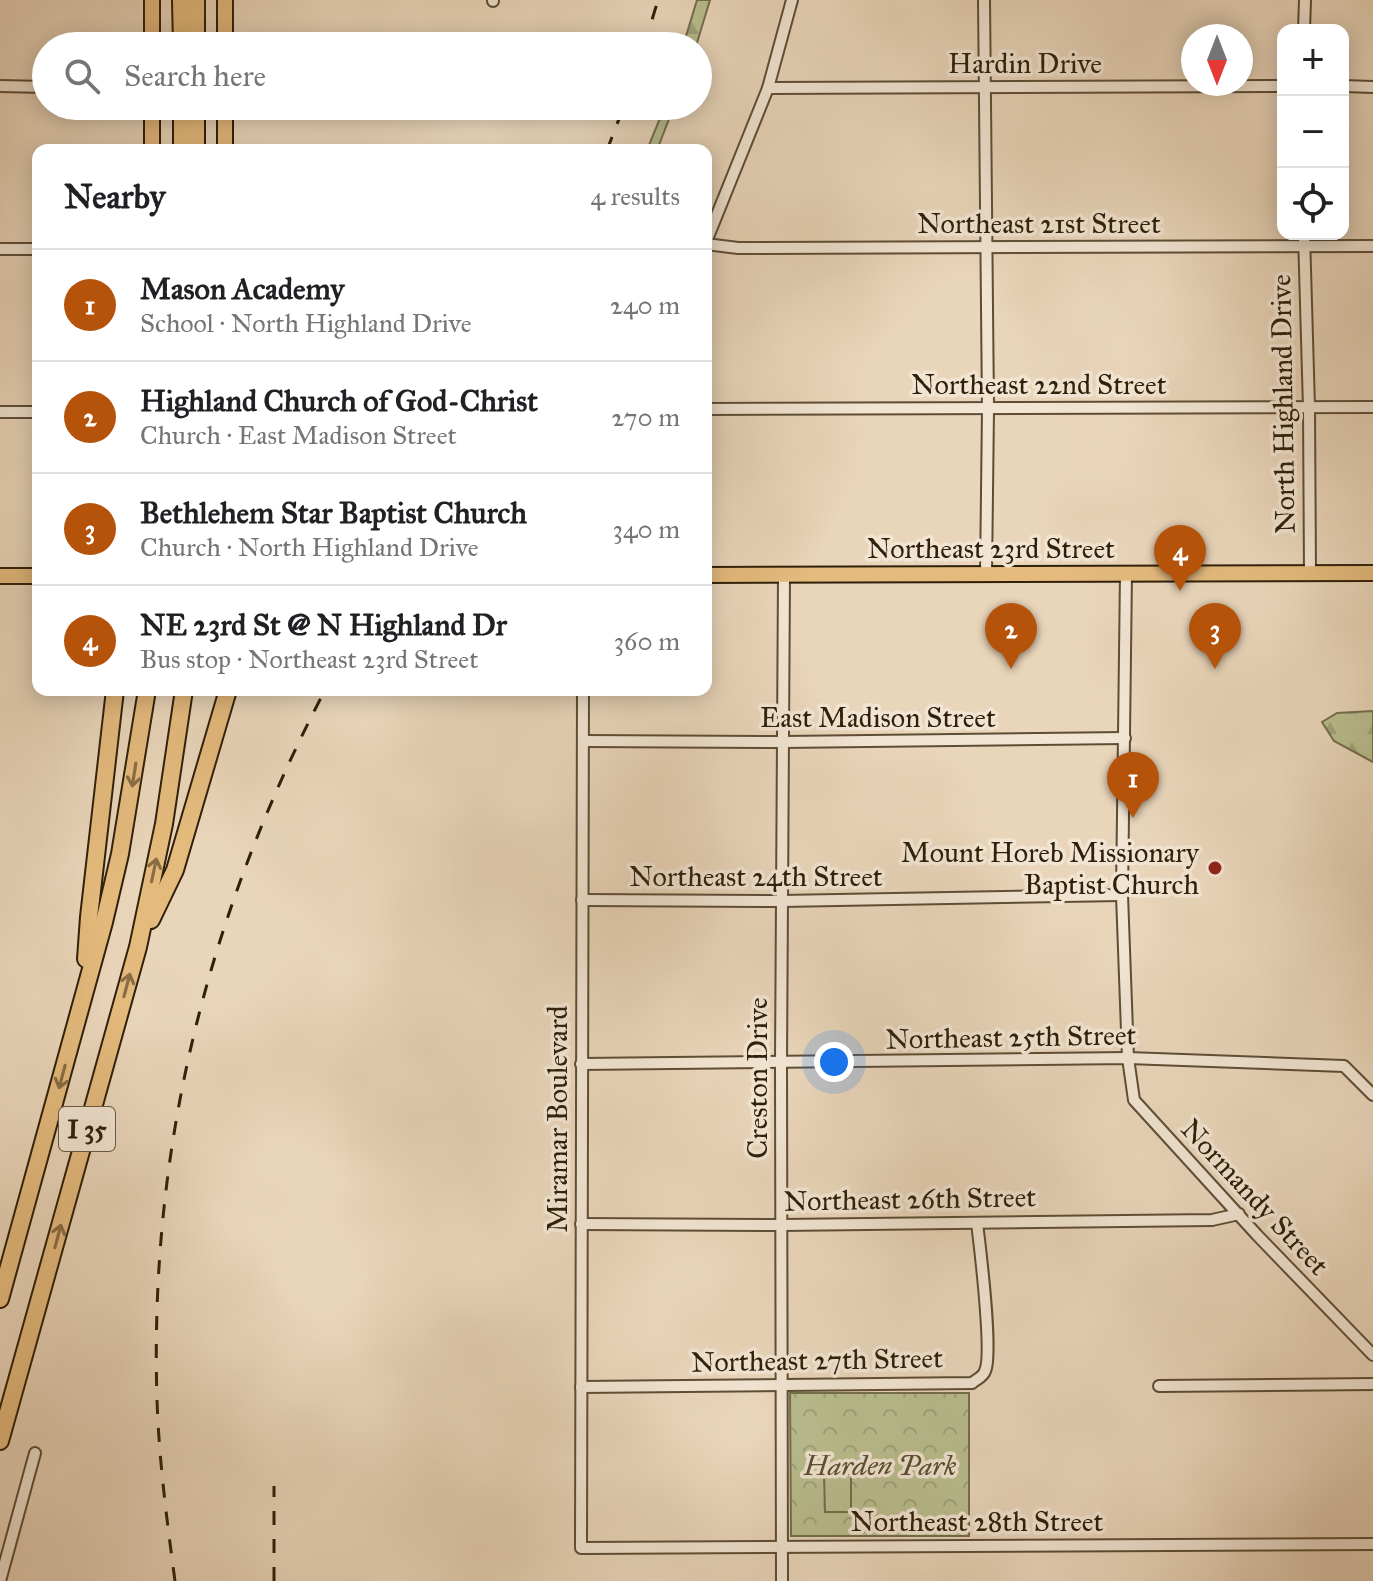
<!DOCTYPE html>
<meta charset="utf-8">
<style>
body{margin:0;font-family:"IM FELL Great Primer",serif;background:#f2f2f2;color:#202124}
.controls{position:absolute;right:24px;top:24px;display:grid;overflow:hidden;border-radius:16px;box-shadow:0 4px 20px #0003}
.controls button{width:72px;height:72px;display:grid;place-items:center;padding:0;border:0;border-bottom:2px solid #e0e0e0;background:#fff;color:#202124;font:40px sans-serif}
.compass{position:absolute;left:1181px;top:24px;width:72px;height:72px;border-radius:50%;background:#fff;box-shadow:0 4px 20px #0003;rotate:180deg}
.you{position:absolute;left:834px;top:1062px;width:28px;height:28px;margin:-20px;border:6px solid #fff;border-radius:50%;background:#1a73e8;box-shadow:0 0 0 12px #1a73e833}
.badge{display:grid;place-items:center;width:52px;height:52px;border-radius:50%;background:#b45309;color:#fff;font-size:26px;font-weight:700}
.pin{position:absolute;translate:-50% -66px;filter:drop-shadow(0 2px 4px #0008)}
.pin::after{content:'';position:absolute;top:42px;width:28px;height:24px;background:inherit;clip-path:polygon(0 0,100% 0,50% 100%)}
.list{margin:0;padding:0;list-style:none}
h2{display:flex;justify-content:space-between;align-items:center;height:104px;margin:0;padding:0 32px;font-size:34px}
h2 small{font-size:26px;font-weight:400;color:#757577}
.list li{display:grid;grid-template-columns:52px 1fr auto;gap:24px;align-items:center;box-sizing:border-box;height:112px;padding:0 32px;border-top:2px solid #e0e0e0}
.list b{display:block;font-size:30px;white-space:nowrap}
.list p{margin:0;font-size:26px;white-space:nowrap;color:#757577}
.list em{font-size:26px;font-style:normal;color:#757577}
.icon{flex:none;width:44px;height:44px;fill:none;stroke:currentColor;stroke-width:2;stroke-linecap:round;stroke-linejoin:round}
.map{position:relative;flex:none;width:1373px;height:1581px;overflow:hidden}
.search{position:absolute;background:#fff;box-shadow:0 4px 20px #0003;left:32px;top:32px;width:680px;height:88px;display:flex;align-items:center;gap:20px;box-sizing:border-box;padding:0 28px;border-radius:44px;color:#757577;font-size:30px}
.panel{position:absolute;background:#fff;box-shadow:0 4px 20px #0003;left:32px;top:144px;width:680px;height:552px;border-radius:16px}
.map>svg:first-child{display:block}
.forest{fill:url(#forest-firs);stroke:#746e4c;stroke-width:2}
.park{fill:url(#park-crowns);stroke:#746e4c;stroke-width:2}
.pitch{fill:#b9bd8e;stroke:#746e4c;stroke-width:2}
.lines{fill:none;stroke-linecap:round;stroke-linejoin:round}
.minor-casing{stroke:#5e4d35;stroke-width:14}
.major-casing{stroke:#2f2009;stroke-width:18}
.highway-casing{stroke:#2f2009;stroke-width:20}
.minor{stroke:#f1e4d2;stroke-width:10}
.major{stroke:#e4ba7d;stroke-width:14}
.highway{stroke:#e4ba7d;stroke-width:16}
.rail{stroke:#2f2009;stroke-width:3;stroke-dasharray:14 14;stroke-linecap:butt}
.oneway{stroke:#8a6d43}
.poi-dot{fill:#8f2418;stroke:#f1e4d2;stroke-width:3}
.labels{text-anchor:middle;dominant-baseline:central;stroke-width:7;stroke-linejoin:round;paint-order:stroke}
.shield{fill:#f1e4d2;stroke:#695b45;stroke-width:2}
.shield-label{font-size:26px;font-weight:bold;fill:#2f2009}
.street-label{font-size:28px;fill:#2f2009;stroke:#f1e4d2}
.poi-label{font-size:28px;fill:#2f2009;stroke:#f1e4d2;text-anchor:end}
.park-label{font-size:28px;font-style:italic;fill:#584f31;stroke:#f1e4d2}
</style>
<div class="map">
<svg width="1373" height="1581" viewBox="0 0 1373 1581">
<defs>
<pattern id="forest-firs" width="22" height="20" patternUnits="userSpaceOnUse" patternTransform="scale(2)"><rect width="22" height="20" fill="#b9bd8e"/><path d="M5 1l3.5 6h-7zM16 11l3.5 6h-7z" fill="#9fa279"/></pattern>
<pattern id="park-crowns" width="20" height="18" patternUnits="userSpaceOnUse" patternTransform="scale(2)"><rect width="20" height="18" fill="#b9bd8e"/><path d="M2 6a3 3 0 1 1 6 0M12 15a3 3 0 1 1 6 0" fill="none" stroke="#9fa279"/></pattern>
</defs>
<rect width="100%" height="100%" fill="#e9d5ba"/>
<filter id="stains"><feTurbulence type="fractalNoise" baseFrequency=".0025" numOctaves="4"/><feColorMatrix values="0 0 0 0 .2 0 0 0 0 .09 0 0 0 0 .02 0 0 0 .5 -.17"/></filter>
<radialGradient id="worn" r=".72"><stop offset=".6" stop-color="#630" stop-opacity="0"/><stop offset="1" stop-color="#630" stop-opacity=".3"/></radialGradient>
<g class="forest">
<polygon points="697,0 710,0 696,46 683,46"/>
<polygon points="665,106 674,106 657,150 647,150"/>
<polygon points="1373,711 1373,762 1334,741 1322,722 1337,713"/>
</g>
<polygon class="park" points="790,1393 969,1393 969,1536 791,1536"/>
<polygon class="pitch" points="824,1474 851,1474 851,1512 825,1512"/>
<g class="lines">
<defs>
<g id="minor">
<polyline points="984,0 988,409 986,575"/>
<polyline points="493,1 493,0"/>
<polyline points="1304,30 1305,0"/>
<polyline points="0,86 46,87"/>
<polyline points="1343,86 1373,87"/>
<polyline points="768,88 1283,86"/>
<polyline points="1304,234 1309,408 1310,573"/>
<polyline points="706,242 768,88 792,0"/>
<polyline points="706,244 738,248 1373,246"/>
<polyline points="0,249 38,249"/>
<polyline points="706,409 1373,407"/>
<polyline points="0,412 38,412"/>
<polyline points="1126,573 1122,895 1128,1058 1134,1100 1257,1235 1373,1355"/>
<polyline points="583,690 581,1548 1373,1544"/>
<polyline points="583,741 783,742 1125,738"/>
<polyline points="582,900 782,901 1122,895"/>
<polyline points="581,1064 1128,1058 1344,1066 1373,1095"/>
<polyline points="581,1224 782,1225 1212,1220 1239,1214"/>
<polyline points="1159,1386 1373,1384"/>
<path d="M581,1387L972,1383C977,1379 983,1377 985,1371C993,1355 980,1247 977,1223"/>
<polyline points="0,1581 35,1453"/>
<polyline points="782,1581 781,1063 784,575"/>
</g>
<g id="major">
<polyline points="225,0 225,46"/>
<polyline points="152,46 152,0"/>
<polyline points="152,106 152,150"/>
<polyline points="225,106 225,150"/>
<polyline points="706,575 1373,573"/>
<polyline points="0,576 38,576"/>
</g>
<g id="highway">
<polyline points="181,0 182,46"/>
<polyline points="196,0 196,46"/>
<polyline points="182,106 182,150"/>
<polyline points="196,106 196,150"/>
<polyline points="151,920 175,870 228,690"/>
<polyline points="86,959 89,917 115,690"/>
<polyline points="0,1299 104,922 120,854 147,690"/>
<polyline points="0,1441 138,947 164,824 184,690"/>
</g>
</defs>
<use href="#minor" class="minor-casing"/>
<use href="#major" class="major-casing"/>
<use href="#highway" class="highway-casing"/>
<use href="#minor" class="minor"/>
<use href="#major" class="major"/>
<use href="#highway" class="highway"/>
<g class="rail">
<polyline points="644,46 658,0"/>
<polyline points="607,150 624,106"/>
<path d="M175,1581C167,1521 159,1461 157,1400C149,1146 208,914 325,690"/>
<polyline points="274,1581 274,1486"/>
</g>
</g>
<defs><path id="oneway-shaft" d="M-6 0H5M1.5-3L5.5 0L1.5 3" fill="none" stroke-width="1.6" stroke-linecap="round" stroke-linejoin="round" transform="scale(2)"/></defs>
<g class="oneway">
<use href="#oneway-shaft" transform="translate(134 775) rotate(99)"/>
<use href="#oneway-shaft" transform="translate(154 870) rotate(-78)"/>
<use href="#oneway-shaft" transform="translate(127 985) rotate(-75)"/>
<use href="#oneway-shaft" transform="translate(62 1077) rotate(105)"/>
<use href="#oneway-shaft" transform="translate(58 1236) rotate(-75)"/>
</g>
<circle class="poi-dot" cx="1215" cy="868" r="8"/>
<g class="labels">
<rect class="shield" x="59" y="1107" width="56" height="44" rx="6"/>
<g class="shield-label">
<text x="87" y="1129">I 35</text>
</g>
<g class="street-label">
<text x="1025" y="63">Hardin Drive</text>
<text x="1039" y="223">Northeast 21st Street</text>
<text x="1039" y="384">Northeast 22nd Street</text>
<text transform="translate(1283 404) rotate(-91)">North Highland Drive</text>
<text x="991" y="548">Northeast 23rd Street</text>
<text x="878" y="717">East Madison Street</text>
<text x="756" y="876">Northeast 24th Street</text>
<text transform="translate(1011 1037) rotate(-1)">Northeast 25th Street</text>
<text transform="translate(757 1078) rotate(-90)">Creston Drive</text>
<text transform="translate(557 1119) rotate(-90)">Miramar Boulevard</text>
<text transform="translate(1255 1197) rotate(47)">Normandy Street</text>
<text transform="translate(910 1199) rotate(-1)">Northeast 26th Street</text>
<text transform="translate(817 1360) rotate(-1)">Northeast 27th Street</text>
<text x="977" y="1521">Northeast 28th Street</text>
</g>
<g class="poi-label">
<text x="1199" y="852">Mount Horeb Missionary<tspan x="1199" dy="32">Baptist Church</tspan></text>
</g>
<g class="park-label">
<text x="880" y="1465">Harden Park</text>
</g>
</g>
<rect width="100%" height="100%" filter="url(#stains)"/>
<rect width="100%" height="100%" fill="url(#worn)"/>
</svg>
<div class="controls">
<button>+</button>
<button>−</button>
<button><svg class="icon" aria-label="locate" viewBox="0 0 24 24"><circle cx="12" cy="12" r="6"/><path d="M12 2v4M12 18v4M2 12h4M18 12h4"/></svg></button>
</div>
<svg class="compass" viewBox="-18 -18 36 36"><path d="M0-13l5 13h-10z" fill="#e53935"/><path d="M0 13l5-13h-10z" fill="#757577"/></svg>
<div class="you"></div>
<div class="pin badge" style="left:1133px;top:818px">1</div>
<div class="pin badge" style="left:1011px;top:669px">2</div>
<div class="pin badge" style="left:1215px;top:669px">3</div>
<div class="pin badge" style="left:1180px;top:591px">4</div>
<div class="search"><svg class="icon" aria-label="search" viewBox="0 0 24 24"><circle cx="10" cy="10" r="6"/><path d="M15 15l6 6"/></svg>Search here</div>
<section class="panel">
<h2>Nearby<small>4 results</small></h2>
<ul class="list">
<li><span class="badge">1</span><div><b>Mason Academy</b><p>School · North Highland Drive</p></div><em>240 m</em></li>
<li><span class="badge">2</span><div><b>Highland Church of God-Christ</b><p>Church · East Madison Street</p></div><em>270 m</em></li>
<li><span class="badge">3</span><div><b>Bethlehem Star Baptist Church</b><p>Church · North Highland Drive</p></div><em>340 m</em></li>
<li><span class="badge">4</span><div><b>NE 23rd St @ N Highland Dr</b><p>Bus stop · Northeast 23rd Street</p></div><em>360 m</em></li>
</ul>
</section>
</div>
